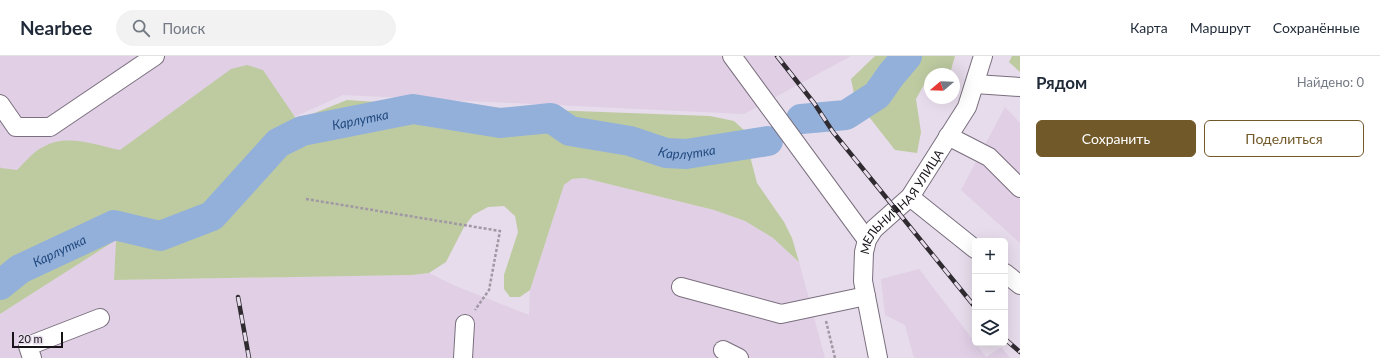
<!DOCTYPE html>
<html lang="ru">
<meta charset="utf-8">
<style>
body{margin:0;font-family:Lato,sans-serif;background:#f2f2f3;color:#1f2937}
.controls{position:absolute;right:12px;bottom:12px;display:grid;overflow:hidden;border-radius:6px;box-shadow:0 4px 16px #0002}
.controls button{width:36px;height:36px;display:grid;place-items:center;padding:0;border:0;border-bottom:1px solid #e0e1e3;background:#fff;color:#1f2937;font:20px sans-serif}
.compass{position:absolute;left:924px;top:12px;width:36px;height:36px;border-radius:50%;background:#fff;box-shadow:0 4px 16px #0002;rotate:251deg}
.scale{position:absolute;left:12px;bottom:10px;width:51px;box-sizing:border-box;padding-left:4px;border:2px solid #171318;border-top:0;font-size:11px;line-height:14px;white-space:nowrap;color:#171318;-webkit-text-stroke:3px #e7dceb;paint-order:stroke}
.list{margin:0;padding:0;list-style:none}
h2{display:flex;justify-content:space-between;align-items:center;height:52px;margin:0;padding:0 16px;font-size:17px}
h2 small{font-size:13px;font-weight:400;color:#747a83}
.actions{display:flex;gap:8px;padding:12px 16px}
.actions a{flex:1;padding:9px 0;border:1px solid #72592a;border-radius:6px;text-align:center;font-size:14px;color:#72592a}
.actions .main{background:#72592a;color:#fff}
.icon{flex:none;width:22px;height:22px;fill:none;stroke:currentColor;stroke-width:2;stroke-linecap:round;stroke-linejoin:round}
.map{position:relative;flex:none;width:1020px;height:302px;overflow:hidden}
header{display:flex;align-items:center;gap:24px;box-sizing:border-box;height:56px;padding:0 20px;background:#fff;border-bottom:1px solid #e0e1e3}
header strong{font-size:19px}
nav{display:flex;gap:22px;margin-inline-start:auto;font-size:14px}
.search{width:280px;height:36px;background:#f2f2f3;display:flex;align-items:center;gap:10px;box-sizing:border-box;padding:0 14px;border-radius:22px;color:#747a83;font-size:15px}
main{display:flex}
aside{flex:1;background:#fff}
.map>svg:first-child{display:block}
.built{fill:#e0cfe5}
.green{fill:#becba1}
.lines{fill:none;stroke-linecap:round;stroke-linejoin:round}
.river{stroke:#92b0da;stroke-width:30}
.minor-casing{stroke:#7a6f7e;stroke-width:20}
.path{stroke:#a198a4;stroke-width:2.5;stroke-dasharray:3 2;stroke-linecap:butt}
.minor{stroke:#fff;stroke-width:18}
.rail-casing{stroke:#2f2b31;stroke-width:4.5}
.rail{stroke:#e7dceb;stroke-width:3;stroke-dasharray:9;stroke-linecap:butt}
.labels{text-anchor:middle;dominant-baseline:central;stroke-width:4;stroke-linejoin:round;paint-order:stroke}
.street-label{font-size:12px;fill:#171318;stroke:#e7dceb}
.water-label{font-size:13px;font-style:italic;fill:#234a7f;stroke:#e7dceb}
</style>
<header>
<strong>Nearbee</strong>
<div class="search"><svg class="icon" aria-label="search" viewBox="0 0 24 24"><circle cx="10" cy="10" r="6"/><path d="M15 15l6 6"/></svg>Поиск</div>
<nav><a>Карта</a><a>Маршрут</a><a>Сохранённые</a></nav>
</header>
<main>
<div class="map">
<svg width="1020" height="302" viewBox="0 0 1020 302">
<rect width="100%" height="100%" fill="#e7dceb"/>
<g class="built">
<polygon points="0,0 851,0 744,58 343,39 44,173 0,206"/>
<polygon points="1005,51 1020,67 1020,187 961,134"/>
<polygon points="584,122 714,154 745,165 773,182 799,206 825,302 0,302 0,258 116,183 114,224 412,219 429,217 453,229 529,259 530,234 564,129 572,123"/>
<polygon points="919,213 986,301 1001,291 1010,302 914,302 905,269 885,259 881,223"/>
</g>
<g class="green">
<polygon points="875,0 955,0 951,14 936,18 930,18 916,43 921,76 917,97 895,94 855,43 851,23"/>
<polygon points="1012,0 1020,0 1020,16 1009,6"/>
<path d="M247,9L263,14L297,64L347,44L440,50L710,60L734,65L744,74L749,88L751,104L757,127L784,166L792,182L799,206L773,182L745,165L714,154L584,122L572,123L564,129L530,234L520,241H510L504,233V219L518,176L515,160L504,150L488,151L473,159L464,171L446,206L429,217L412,219L114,224L116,184L0,258V111L1,112L17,114C25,106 33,96 43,91C66,77 96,89 120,94L231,13Z"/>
</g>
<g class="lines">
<g class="river">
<polyline points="801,63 846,59 877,39 891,19 907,0"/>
<path id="s1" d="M0,229L20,213L114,169L160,180L212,160L278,87L302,75L413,53L500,67L551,62L570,75L630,85L666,97L686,98L768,85"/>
</g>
<defs>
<g id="minor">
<polyline points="732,0 867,184"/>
<polyline points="975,28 1020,31"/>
<polyline points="0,48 16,71 50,71 155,0"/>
<polyline points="948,80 989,101 1020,132"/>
<polyline points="910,141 975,193"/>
<polyline points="1005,217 1020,229"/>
<polyline points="681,231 781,258 866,240"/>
<polyline points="723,294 739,302"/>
<polyline points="32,302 28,290 100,262"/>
<polyline points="463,302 465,268"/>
<path id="s2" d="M878,302L863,225L864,196L867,184L874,173L910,141L967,51L983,0"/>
</g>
</defs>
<use href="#minor" class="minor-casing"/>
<g class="path">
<polyline points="306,143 500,175 489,234 475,254"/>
<polyline points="826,265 835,302"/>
</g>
<use href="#minor" class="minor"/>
<defs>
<g id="rail">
<polyline points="777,0 814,47 833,76 975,251"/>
<polyline points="238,241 249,302"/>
<polyline points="1005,283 1020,296"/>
</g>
</defs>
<use href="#rail" class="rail-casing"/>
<use href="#rail" class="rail"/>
</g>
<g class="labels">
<g class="street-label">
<text stroke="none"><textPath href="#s2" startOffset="171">МЕЛЬНИЧНАЯ УЛИЦА</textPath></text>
</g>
<g class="water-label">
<text stroke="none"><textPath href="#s1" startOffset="417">Карлутка</textPath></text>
<text stroke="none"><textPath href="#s1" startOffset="753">Карлутка</textPath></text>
<text stroke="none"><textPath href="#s1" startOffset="69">Карлутка</textPath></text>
</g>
</g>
</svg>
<div class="controls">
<button>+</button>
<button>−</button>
<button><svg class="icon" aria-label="layers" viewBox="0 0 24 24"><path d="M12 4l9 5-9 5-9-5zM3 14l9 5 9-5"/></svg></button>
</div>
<svg class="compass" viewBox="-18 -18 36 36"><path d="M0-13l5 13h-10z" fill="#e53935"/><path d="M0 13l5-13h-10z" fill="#747a83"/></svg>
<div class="scale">20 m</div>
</div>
<aside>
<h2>Рядом<small>Найдено: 0</small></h2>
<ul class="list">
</ul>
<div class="actions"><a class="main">Сохранить</a><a>Поделиться</a></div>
</aside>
</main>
